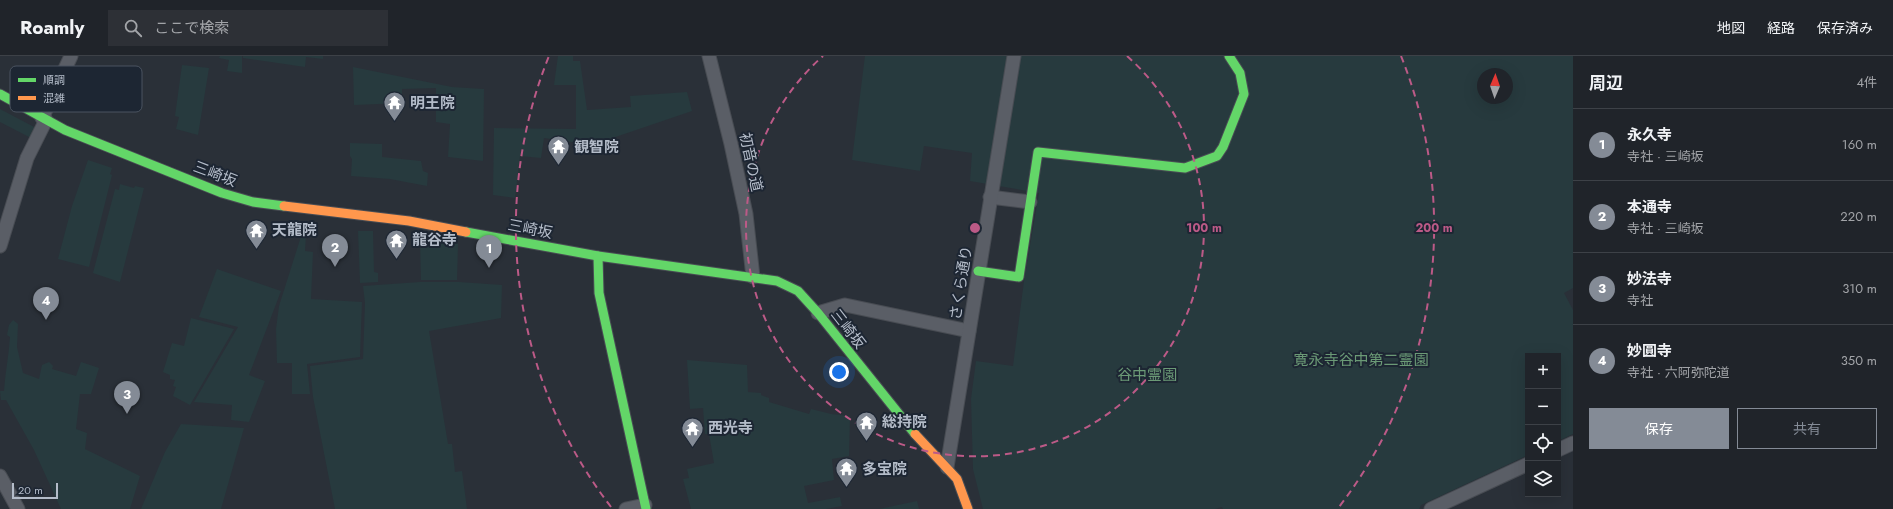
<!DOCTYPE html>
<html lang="ja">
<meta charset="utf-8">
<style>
body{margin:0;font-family:Jost,"Noto Sans JP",sans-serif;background:#2d3036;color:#f1f3f6}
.controls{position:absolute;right:12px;bottom:12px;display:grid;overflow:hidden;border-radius:0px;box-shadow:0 4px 16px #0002}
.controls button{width:36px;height:36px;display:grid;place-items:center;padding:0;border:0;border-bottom:1px solid #3d4147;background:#20242a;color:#f1f3f6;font:20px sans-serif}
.compass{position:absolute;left:1477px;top:12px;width:36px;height:36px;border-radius:50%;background:#20242a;box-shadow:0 4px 16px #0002;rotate:2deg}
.scale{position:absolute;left:12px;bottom:10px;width:46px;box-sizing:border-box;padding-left:4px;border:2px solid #b4bcc9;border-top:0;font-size:11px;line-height:14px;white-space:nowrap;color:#b4bcc9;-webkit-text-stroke:3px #1d2633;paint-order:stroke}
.you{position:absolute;left:839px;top:316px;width:14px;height:14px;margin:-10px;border:3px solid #fff;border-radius:50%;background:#1a73e8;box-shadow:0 0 0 6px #1a73e833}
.badge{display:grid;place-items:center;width:26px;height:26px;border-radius:50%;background:#848b96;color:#fff;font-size:13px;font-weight:700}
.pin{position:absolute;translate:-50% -33px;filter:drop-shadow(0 1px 2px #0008)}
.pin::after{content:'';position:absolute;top:21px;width:14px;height:12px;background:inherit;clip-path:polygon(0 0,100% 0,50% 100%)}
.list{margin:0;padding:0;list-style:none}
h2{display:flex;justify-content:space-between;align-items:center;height:52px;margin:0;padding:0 16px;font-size:17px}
h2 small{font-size:13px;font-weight:400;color:#a2a4a8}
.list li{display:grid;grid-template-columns:26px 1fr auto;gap:12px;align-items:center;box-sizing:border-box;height:72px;padding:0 16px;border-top:1px solid #3d4147}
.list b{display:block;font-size:15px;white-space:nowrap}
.list p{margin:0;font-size:13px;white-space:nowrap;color:#a2a4a8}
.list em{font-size:13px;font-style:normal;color:#a2a4a8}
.actions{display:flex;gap:8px;padding:12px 16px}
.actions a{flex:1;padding:9px 0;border:1px solid #848b96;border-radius:0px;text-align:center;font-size:14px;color:#848b96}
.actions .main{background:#848b96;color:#fff}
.icon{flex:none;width:22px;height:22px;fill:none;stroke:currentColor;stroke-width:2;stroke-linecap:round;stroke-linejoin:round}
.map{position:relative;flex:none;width:1573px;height:453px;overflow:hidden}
header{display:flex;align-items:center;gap:24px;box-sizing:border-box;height:56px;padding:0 20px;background:#20242a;border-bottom:1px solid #3d4147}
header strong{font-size:19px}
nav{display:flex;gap:22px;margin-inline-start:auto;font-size:14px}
.search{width:280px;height:36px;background:#2d3036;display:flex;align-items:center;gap:10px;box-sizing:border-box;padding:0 14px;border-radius:0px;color:#a2a4a8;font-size:15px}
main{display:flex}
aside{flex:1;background:#20242a}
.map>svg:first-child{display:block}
.green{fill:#273a3e;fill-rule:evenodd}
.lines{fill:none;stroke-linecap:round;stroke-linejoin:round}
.street-casing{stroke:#484c53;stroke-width:15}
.fast-casing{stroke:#484c53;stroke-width:11}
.slow-casing{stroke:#484c53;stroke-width:11}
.street{stroke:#5a5e66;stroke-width:13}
.fast{stroke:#63d668;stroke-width:9}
.slow{stroke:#ff974d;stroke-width:9}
.ring{fill:none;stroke:#bc5a87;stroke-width:2;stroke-dasharray:7 5}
.labels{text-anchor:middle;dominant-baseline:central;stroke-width:4;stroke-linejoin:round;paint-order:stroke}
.poi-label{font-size:15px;font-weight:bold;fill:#b4bcc9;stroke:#1d2633;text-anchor:start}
.street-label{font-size:15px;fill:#b4bcc9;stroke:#1d2633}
.park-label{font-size:15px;fill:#6b9a76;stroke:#1d2633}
.key{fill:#1d2633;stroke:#4a5360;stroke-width:1}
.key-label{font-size:11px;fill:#b4bcc9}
.centre{fill:#bc5a87;stroke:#1d2633;stroke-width:2}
.ring-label{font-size:12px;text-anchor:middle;font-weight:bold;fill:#bc5a87;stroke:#1d2633;stroke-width:4;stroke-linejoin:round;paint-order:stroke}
</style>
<header>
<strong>Roamly</strong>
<div class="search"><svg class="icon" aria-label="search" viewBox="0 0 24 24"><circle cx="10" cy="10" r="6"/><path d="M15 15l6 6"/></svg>ここで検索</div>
<nav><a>地図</a><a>経路</a><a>保存済み</a></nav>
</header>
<main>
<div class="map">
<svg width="1573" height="453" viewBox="0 0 1573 453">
<rect width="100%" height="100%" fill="#2a3038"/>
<g class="green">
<polygon points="220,0 242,0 242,17 227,15 229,4 219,2"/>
<polygon points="243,0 323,0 323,3 306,1 305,11 243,2"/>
<polygon points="558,0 573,0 573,5 580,5 587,54 631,51 630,40 687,36 692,55 592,89 544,82 541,102 520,100 515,142 493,139 494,72 576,73 576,29 554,29"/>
<path d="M865,0H1573V232L1564,237L1573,254V378L1558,385V300H1528V399L1421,449L1419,453H1223L1222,451L1215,453H983L973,413L971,343L976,305L1013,310L1024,225L1039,137L970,125L972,97L924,90L920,115L852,104ZM1483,18H1507V42H1483Z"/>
<polygon points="182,9 209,12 198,79 176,73 179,61 175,60"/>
<polygon points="353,11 452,31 484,33 483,105 448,101 450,68 436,66 436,32 402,33 402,47 354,49"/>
<polygon points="0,53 36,72 31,82 0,66"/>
<polygon points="350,87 382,88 382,101 421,105 423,115 428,117 427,130 390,123 351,120 352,103 350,100"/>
<polygon points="88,104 112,112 110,118 112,119 89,211 58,203 72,150"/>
<polygon points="120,128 134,132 135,130 144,132 120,226 93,217 115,133 119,134"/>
<polygon points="304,171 306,179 305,195 313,196 311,243 362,246 360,301 307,308 310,338 292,338 292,307 277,307 276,273 279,250"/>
<polygon points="358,175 373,175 374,216 378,217 378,226 360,227"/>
<polygon points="420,183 458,188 457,224 421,224"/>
<polygon points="217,213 281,235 249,319 265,325 249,366 231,364 232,349 194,346 238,271 199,261"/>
<polygon points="420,226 459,226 502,229 501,262 429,275 448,388 452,388 455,416 462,415 467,453 335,453 313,341 310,310 363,303 365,247 363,230"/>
<polygon points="191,262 234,273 190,349 173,340 176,331 173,330 175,324 170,323 170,319 163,316 172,287 184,290"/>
<path d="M13,264L18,268L17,291L23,317L39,323L42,309L49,306L53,310L52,313L76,320L81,306L99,312L91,338H80L76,373L87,377L85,393L140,420L130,453H61L34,394L6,344H1L0,335H4C5,317 9,299 10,281L7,279L9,269Z"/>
<polygon points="687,304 747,309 748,336 761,337 761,339 769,342 769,346 809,358 811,353 831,358 850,360 849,400 832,403 834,424 804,430 808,447 840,441 842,450 826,453 691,453 683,423 689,422 687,413 714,407 709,378 705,378 703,352 690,353"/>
<polygon points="181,368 244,372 221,453 141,453 165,396"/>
<polygon points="917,445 919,453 879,453"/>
</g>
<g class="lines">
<defs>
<g id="street">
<polyline points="709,0 731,88 746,158 753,221"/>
<polyline points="42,62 71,0"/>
<polyline points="990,141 1030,146"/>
<polyline points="0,190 27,102 46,64"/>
<polyline points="818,257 845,249 969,275"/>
<polyline points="1558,394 1573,387"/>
<polyline points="947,411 1014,0"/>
<polyline points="0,420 18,453"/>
<polyline points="626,453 645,449"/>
<polyline points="1431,453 1528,408"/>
</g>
<g id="fast">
<polyline points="0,38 65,74 222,137 253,146 284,150"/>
<polyline points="466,176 598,200 777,225 798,235 818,257 915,378"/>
<polyline points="598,200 599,237 646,453"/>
<polyline points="978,215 1019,221 1038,96 1185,112 1217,100 1223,91 1244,38 1240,17 1229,0"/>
</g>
<g id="slow">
<polyline points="284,150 409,165 466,176"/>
<polyline points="915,378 957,423 968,453"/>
</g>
</defs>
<use href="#street" class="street-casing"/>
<use href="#fast" class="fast-casing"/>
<use href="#slow" class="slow-casing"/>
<use href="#street" class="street"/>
<use href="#fast" class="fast"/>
<use href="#slow" class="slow"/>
</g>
<g class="ring">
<path d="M1127 0A229 229 0 1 1 823 0"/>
<path d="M611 451A459 459 0 0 1 549 0M1401 0A459 459 0 0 1 1339 451"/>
</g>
<defs>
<symbol id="temple-pin" viewBox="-11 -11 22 30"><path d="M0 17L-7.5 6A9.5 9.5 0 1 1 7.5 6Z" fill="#848b96" stroke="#1d2633"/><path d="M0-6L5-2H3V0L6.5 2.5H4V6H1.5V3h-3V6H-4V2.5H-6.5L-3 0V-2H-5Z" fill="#fff"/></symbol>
</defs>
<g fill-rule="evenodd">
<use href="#temple-pin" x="382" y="34" width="25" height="34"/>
<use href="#temple-pin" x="546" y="78" width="25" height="34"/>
<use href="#temple-pin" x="244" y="162" width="25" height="34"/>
<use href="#temple-pin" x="384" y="172" width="25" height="34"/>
<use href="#temple-pin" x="854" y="354" width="25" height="34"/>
<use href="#temple-pin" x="680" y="360" width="25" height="34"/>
<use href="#temple-pin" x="834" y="400" width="25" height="34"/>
</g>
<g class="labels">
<g class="poi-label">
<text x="410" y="47">明王院</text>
<text x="574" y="91">観智院</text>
<text x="272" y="174">天龍院</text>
<text x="412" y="184">龍谷寺</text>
<text x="882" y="366">総持院</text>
<text x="708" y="372">西光寺</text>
<text x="862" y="413">多宝院</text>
</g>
<g class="street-label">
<text transform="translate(751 106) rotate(78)">初音の道</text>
<text transform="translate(215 118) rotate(21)">三崎坂</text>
<text transform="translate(530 173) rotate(11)">三崎坂</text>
<text transform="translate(961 227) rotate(-81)">さくら通り</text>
<text transform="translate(848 273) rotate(52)">三崎坂</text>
</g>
<g class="park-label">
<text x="1361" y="304">寛永寺谷中第二霊園</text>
<text x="1147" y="319">谷中霊園</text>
</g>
</g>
<rect x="10" y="10" width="132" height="46" rx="6" class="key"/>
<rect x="18" y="22" width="18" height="4" fill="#63d668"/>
<rect x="18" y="40" width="18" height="4" fill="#ff974d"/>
<g class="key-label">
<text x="43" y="28">順調</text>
<text x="43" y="46">混雑</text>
</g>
<circle cx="975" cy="172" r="6" class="centre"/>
<g class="ring-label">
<text x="1204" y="176">100 m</text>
<text x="1434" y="176">200 m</text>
</g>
</svg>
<div class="controls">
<button>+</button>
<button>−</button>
<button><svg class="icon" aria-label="locate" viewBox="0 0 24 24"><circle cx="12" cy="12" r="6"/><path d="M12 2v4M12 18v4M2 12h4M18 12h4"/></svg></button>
<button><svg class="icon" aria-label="layers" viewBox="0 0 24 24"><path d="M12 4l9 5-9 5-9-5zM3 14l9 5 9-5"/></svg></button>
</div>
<svg class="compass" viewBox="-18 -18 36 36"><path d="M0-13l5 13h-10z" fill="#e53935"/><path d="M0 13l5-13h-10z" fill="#a2a4a8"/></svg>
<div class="scale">20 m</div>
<div class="you"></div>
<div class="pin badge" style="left:489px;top:212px">1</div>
<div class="pin badge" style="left:335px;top:211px">2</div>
<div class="pin badge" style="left:127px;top:358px">3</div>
<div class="pin badge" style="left:46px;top:264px">4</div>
</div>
<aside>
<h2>周辺<small>4件</small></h2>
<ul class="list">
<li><span class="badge">1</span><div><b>永久寺</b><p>寺社 · 三崎坂</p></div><em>160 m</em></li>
<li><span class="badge">2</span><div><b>本通寺</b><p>寺社 · 三崎坂</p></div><em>220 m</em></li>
<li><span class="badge">3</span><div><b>妙法寺</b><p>寺社</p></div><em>310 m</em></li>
<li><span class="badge">4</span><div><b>妙圓寺</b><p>寺社 · 六阿弥陀道</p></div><em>350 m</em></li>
</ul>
<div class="actions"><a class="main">保存</a><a>共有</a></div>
</aside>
</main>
